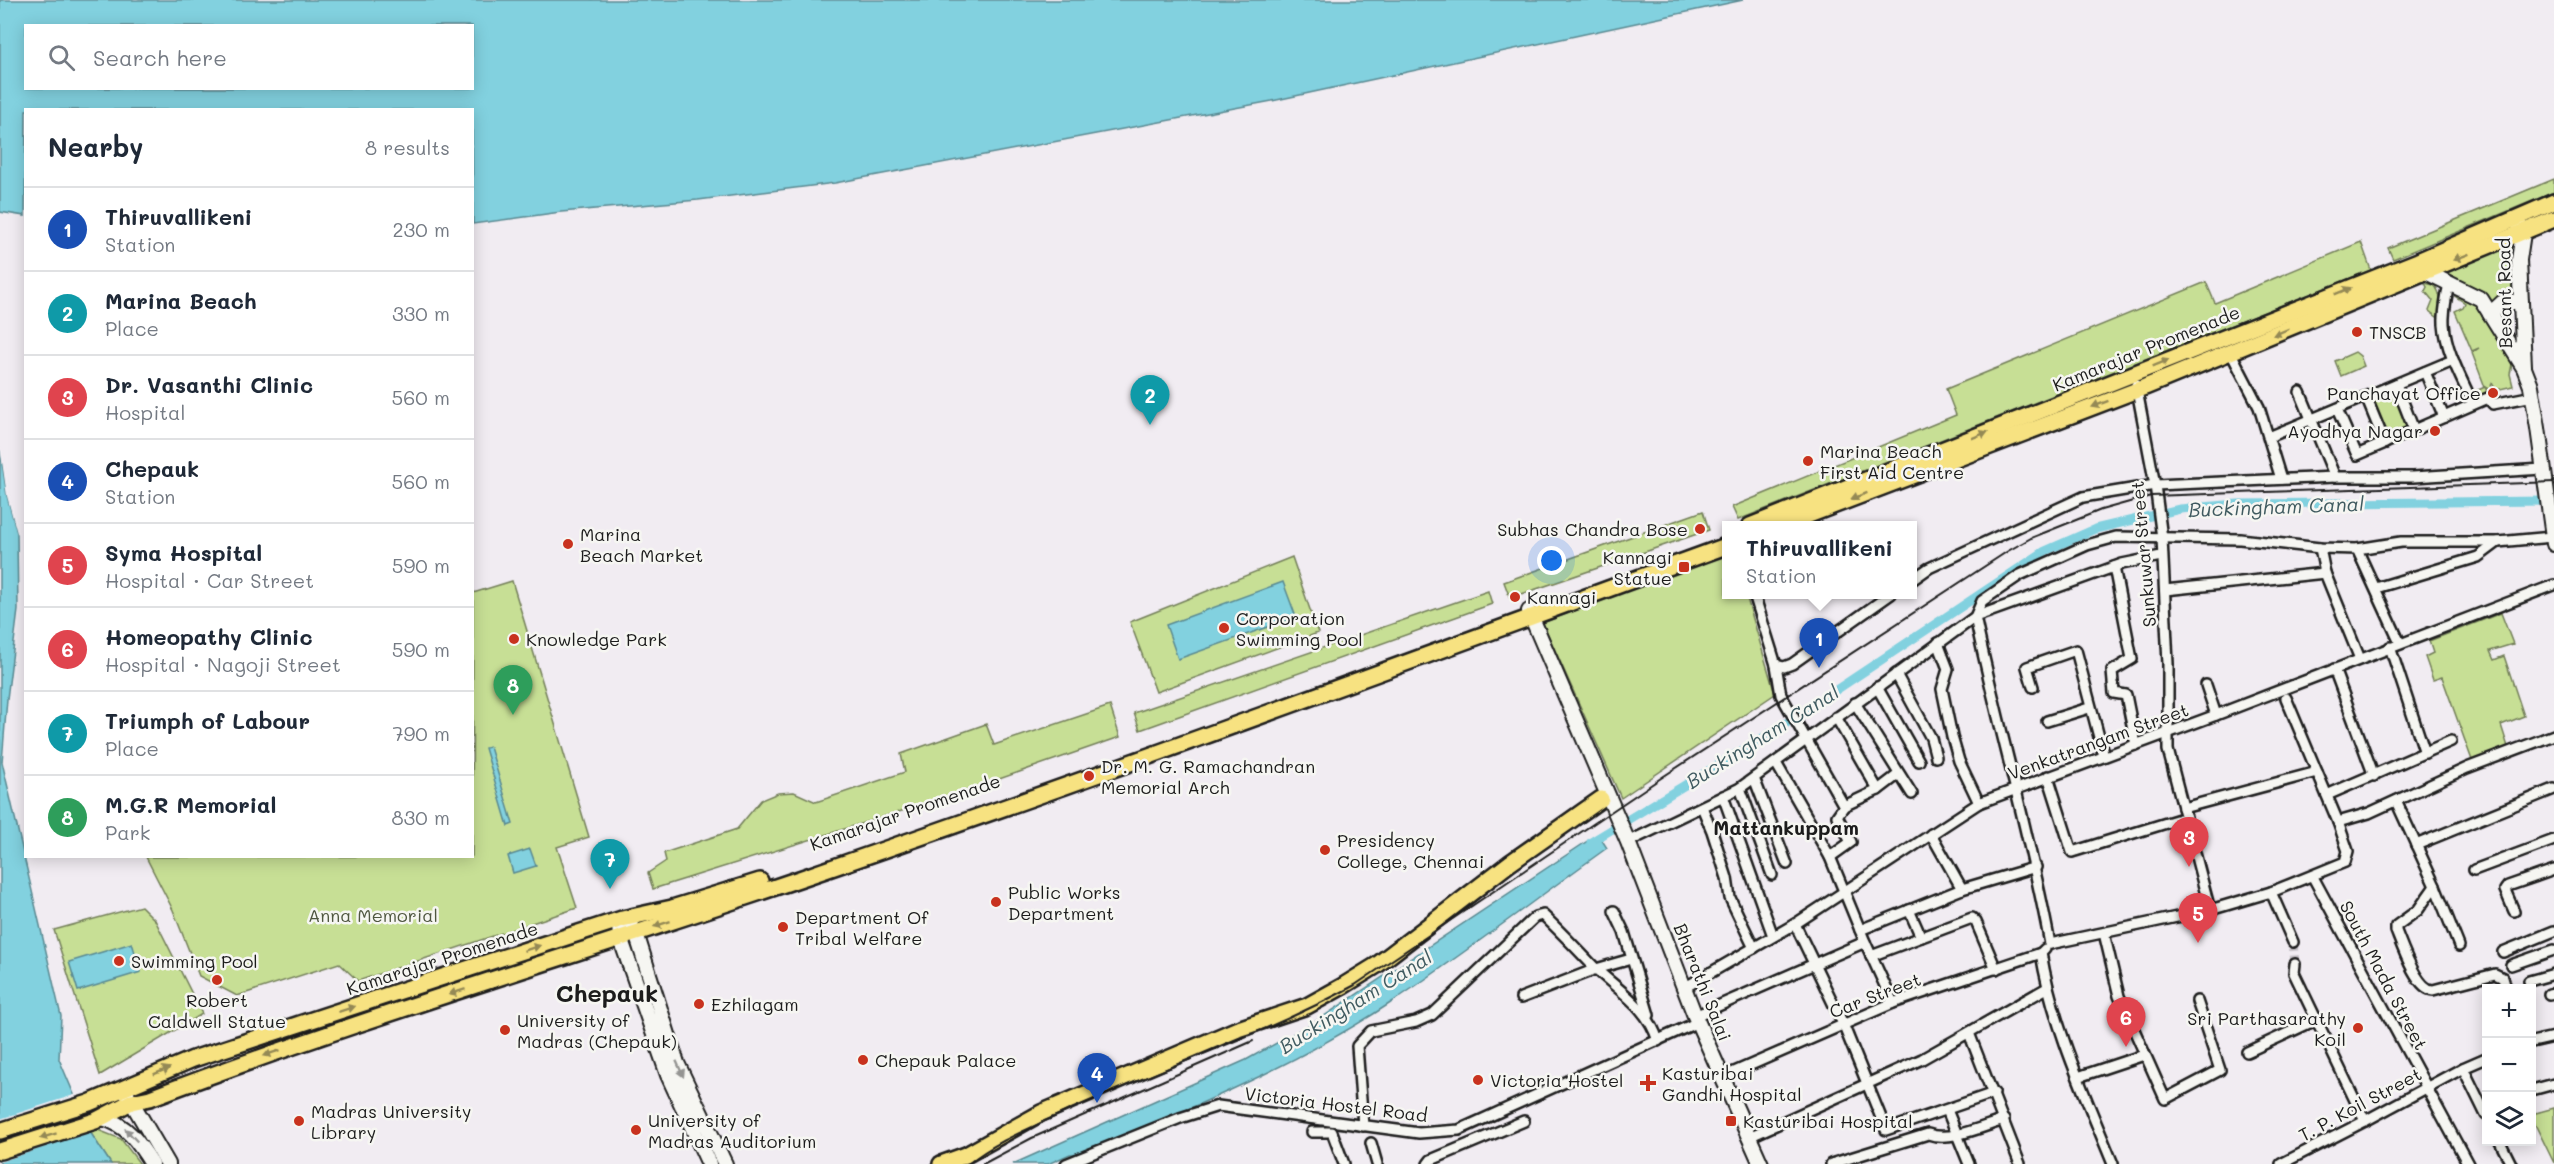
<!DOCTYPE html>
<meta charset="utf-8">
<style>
body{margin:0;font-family:Mali,sans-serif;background:#f2f2f3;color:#1f2937}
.controls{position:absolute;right:18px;bottom:18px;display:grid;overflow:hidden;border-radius:0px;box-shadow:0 3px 15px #0003}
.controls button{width:54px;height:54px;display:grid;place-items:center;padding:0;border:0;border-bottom:2px solid #e0e1e3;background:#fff;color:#1f2937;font:30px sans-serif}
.you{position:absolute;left:1552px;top:561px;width:21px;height:21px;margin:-15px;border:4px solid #fff;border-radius:50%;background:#1a73e8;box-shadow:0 0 0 9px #1a73e833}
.badge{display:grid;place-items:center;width:39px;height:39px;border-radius:50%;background:#c8321e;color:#fff;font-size:20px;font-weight:700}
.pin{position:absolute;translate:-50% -50px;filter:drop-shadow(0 2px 3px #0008)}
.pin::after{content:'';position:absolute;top:32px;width:21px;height:18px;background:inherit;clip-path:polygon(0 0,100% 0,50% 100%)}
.popup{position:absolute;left:1722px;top:521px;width:195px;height:78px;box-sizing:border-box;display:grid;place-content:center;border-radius:0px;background:#fff;filter:drop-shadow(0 2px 4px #0005);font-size:20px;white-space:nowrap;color:#747a83}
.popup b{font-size:22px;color:#1f2937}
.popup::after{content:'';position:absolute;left:50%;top:100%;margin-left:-12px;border:12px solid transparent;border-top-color:#fff}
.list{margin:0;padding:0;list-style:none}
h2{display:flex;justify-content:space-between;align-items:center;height:78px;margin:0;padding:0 24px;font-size:26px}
h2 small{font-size:20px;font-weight:400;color:#747a83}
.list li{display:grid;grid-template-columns:39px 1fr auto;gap:18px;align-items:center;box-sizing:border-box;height:84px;padding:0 24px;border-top:2px solid #e0e1e3}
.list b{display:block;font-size:22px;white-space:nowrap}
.list p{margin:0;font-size:20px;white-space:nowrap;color:#747a83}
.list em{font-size:20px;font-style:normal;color:#747a83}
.icon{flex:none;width:33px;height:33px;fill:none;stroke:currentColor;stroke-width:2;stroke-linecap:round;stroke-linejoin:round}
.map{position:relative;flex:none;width:2554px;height:1164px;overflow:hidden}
.search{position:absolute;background:#fff;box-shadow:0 3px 15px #0003;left:24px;top:24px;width:450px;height:66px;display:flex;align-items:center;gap:15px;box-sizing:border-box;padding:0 21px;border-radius:0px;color:#747a83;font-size:22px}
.panel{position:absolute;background:#fff;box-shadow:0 3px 15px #0003;left:24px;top:108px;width:450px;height:750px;border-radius:0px}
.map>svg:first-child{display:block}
.green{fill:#c7df95;stroke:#727e58;stroke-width:1.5}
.water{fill:#82d1df;stroke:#598991;stroke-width:1.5;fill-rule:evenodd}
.pier{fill:#f1ecf2}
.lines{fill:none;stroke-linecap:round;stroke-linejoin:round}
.canal{stroke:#82d1df;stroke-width:9}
.street-tunnel{stroke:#c6c2c7;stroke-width:9;stroke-dasharray:9 4.5;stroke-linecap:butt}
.street-casing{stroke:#1c1c1c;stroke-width:14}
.secondary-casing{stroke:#1c1c1c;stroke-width:18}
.primary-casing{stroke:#1c1c1c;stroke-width:20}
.street{stroke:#f6f6f2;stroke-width:9}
.secondary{stroke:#f6f6f2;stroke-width:14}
.primary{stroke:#f7e281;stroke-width:15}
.rail{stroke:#1c1c1c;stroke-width:2}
.oneway{fill:#948954}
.oneway2{fill:#949492}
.poi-dot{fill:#c8321e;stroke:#f6f6f2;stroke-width:2}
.labels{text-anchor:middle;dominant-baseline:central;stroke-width:5;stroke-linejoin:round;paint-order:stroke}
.street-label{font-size:18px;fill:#1c1c1c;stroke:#f6f6f2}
.poi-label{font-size:18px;fill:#1c1c1c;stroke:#f6f6f2;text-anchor:start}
.park-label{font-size:18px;fill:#4f5640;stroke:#f6f6f2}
.water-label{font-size:20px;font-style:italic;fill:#405b60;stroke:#f6f6f2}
.neighbourhood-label{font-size:20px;font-weight:bold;fill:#1c1c1c;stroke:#f6f6f2}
.district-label{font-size:24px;font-weight:bold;fill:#1c1c1c;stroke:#f6f6f2}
</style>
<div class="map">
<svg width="2554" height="1164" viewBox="0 0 2554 1164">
<rect width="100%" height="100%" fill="#f1ecf2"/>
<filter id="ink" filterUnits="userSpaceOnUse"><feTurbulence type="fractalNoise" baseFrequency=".0167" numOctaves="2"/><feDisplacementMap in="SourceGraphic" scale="12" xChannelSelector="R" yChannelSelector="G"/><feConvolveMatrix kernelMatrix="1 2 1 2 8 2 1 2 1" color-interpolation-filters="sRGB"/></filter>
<g filter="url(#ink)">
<g class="green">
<polygon points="2554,179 2554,192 2393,259 2388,248"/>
<polygon points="2361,242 2371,270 1738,520 1732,507 1956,415 1946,389 2206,282 2215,303"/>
<polygon points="2515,243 2511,296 2489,303 2443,272"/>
<path d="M2425,283L2434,285C2441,292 2443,309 2437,317L2429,311L2433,301L2425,291L2427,287Z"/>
<polygon points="2452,288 2480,300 2513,359 2510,374 2513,386 2496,390 2492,383 2490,390 2485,387 2489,396 2480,400 2476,391 2485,387 2472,353 2479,348 2472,351 2455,311 2463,307 2465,303 2450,293"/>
<polygon points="2355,352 2360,356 2364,366 2341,376 2335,361"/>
<polygon points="2396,391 2411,432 2385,441 2368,402"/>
<polygon points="1703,511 1709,530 1510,598 1504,582"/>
<polygon points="1726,551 1726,594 1746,595 1775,694 1621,798 1543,623"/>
<polygon points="1292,557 1318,633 1156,692 1130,622"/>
<polygon points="512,581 589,837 557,847 577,908 358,981 339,963 237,996 199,976 173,910 146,857 472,856 473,593"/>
<polygon points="1488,591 1492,604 1140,730 1134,713"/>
<polygon points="2501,613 2513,644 2490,651 2494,660 2504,656 2524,716 2501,725 2509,750 2473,763 2442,677 2433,680 2425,657 2433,653 2429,641"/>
<polygon points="1110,706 1120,737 959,793 653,889 648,873 666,861 664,853 737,829 761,800 778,793 794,792 816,802 905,772 901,754 986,724 994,745"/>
<polygon points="141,906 155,920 202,1014 100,1075 54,930"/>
<polygon points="2554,1108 2554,1163 2532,1118 2532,1114"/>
<polygon points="98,1130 121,1139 140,1164 111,1164 90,1132"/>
</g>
<g class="water">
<path d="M0,0H1743L1272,101L835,183L698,200L561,212L473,224L472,110H26L25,216L0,212ZM26,26H472V88H26Z"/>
<polygon points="0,450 7,496 17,533 18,610 7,699 2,762 61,1016 59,1059 90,1132 111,1164 0,1164"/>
<polygon points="1283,582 1296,617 1178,659 1166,625"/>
<polygon points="490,747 513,824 508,826 485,748"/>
<path d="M1598,834L1607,848C1534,900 1463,955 1389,1004C1294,1067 1188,1109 1084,1154H1070L1048,1164H1013L1246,1060L1318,1020Z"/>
<polygon points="530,849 536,866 513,873 508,856"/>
<polygon points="132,943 141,972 78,991 69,962"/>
</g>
<g class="pier">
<polygon points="0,447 3,449 10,495 20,535 17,533 7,496"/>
<polygon points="77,1094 93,1131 0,1162 0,1119"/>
</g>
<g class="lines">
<polyline class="canal" points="1591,842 1779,728 2045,551 2095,529 2180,509 2238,504 2552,501"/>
<polyline class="street-tunnel" points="2293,942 2295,964"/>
<defs>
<g id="street">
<path d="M2449,282C2447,296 2443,311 2444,324C2446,352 2462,379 2473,404"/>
<polyline points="2231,353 2259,407 2281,479"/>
<polyline points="2425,372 2444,417"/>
<polyline points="2136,385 2155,485 2162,538 2168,664 2168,750 2210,910"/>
<polyline points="2300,392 2335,477"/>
<polyline points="2366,397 2385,443 2414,430 2396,384"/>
<polyline points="2337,409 2357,455 2385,443"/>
<polyline points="2414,430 2488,398 2493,404 2533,396"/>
<polyline points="2269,437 2453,360"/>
<polyline points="2320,548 2325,573 2360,659"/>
<polyline points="2357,549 2400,643"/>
<polyline points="2114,567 2132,659 2112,671 2114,693 2126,695 2136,745"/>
<polyline points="1912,580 1929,568 2083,497 2155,485 2335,477 2413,477 2543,469"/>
<polyline points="2376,588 2478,557 2498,542"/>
<polyline points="2165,590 2325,573"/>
<polyline points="1754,594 1776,665 1781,695 1844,806 1837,816 1851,842 1830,857"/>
<polyline points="1938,643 1948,669 1942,689 1952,737 1959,761 1979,803"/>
<polyline points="2390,647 2425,753"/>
<polyline points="1776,665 1784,667 1792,664 1891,594"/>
<polyline points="2334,669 2374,776"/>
<polyline points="1896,674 1931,738 1936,757"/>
<polyline points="2206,685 2216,715"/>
<polyline points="1877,687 1919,761"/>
<polyline points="2033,687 2027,667 2076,650 2104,756"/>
<polyline points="1855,703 1912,794"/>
<polyline points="1836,717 1878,790"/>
<polyline points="2047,721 2089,708"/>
<polyline points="1776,763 1830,857 1865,942 1893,1003"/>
<polyline points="2048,776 2072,852 2186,817"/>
<polyline points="1754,778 1787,864"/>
<polyline points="1740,788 1772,875"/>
<polyline points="2327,795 2451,741"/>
<polyline points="1723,796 1773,936"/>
<polyline points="2396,801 2435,886 2459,946"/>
<polyline points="1844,806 1878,790 1899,774"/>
<polyline points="1702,807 1712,831 1727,878 1730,898 1754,948"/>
<polyline points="2183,808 2317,772"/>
<polyline points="2338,822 2369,813 2467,768 2554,735"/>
<polyline points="1931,834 1962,889"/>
<polyline points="1628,842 1740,788 1975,617 1982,601 2020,575 2087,545 2116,537 2240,539 2320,548 2357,549 2401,542 2498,542 2552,537"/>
<polyline points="2416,845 2554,789"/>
<polyline points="2474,870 2554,840"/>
<polyline points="2313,877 2468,1164"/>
<path d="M2435,886L2418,910L2396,926V931C2402,946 2417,990 2433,990L2495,974L2503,978L2506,988"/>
<polyline points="2271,892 2293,942"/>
<polyline points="1909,910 1921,937"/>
<polyline points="1614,911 1624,932 1649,1015"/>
<polyline points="2514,911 2505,890 2508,886 2554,870"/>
<polyline points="1795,924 1843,1024 1886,1130 1994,1093"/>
<polyline points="1860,930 1962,889 2036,867"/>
<polyline points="2104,933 2119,996 2165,1099 2220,1070 2197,1001"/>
<path d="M2050,944C2030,834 1998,727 1975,617L2122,564L2161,556"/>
<polyline points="2050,944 2210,910 2271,892 2345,862 2348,851 2338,822 2286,698"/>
<path d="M2045,949L2041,953C2053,1026 2085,1095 2113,1164"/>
<polyline points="2503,952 2554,931"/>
<polyline points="1871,956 1972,918 1976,922 1996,969"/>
<polyline points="2295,964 2294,973 2365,1121"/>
<polyline points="2511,965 2554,950"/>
<polyline points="2529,981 2554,974"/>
<polyline points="1684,988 1795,924 1979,803 2216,715 2554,585"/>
<polyline points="2549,994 2554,993"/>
<polyline points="1521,998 1596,969 1631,959"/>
<polyline points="1695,1016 1865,942"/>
<polyline points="1969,1033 2020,1164"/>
<polyline points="2532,1042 2554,1037"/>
<polyline points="2247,1052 2316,1020"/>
<polyline points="2463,1068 2486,1115"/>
<polyline points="1723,1077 1893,1003 2041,953"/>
<polyline points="2078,1077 2144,1055"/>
<polyline points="2532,1090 2554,1084"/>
<polyline points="1947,1110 1969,1164"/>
<path d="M1363,1126L1357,1046L1371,1031L1416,1022L1432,1015L1535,917L1543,915C1561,932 1578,950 1595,968C1619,991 1648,1007 1658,1041"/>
<polyline points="1312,1132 1332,1132 1344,1164"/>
<polyline points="1749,1137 1922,1059 2047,988"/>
<polyline points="2500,1142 2511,1164"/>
<polyline points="1371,1143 1377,1164"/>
<polyline points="1066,1164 1180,1118 1218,1106 1419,1133 1459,1130 1698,1022"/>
<polyline points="1428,1164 1431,1160 1524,1121"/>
<path d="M1831,1164L1928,1134C1950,1142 1981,1127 2004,1120"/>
<polyline points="2281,1164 2365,1121 2463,1068 2486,1058"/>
</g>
<g id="secondary">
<polyline points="2519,224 2523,233 2519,260 2524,366"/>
<polyline points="2421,266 2424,271 2481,299 2524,368 2531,386 2538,428 2554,544"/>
<polyline points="2490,314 2503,302 2521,302"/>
<polyline points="1529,611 1628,842 1695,1016 1761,1164"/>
<polyline points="127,1094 168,1164"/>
<path d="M102,1118C127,1124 139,1143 152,1164"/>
<polyline points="709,1164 668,1075 620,937 619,925 622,919 627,921 636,933 677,1063 725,1164"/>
</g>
<g id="primary">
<polyline points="1750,526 2418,261 2554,202"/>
<polyline points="1780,526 2145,387 2554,219"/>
<polyline points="0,1131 89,1103 193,1059 455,973 622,919 672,908 760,881"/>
<path d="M0,1151L95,1121L131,1102L150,1098C364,1017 585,952 802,878C1112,772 1418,658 1726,546"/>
<polyline points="941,1164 966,1155 1041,1113 1238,1029 1307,1006 1343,986 1377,965 1510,863 1601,799"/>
</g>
</defs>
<use href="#street" class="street-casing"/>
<use href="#secondary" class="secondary-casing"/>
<use href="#primary" class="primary-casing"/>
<use href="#street" class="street"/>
<use href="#secondary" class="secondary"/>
<use href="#primary" class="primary"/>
<g class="rail">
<path d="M968,1164C997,1140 1036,1126 1069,1110C1164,1067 1264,1035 1355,985L1661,778L2008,551L2031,538L2101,510L2151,496L2554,482"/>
<polyline points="983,1164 1032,1138 1253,1041"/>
</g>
</g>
<defs><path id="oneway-solid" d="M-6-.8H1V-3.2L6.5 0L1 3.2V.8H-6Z" transform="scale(1.5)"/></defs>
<g class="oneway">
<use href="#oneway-solid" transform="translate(2461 257) rotate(159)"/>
<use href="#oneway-solid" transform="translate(2343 291) rotate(-22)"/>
<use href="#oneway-solid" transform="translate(2281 332) rotate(157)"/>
<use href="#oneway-solid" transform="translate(2161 363) rotate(-22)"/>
<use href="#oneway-solid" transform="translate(2100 404) rotate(159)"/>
<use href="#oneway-solid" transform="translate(1980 435) rotate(-22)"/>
<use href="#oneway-solid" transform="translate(1859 496) rotate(159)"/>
<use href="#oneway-solid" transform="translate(662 924) rotate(162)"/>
<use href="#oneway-solid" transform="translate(532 948) rotate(-18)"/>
<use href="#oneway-solid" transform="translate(457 992) rotate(162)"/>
<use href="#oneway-solid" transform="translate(347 1009) rotate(-18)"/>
<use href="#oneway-solid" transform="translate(272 1053) rotate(161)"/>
<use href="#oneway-solid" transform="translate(162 1071) rotate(-22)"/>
<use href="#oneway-solid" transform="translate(48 1136) rotate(163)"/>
</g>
<g class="oneway2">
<use href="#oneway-solid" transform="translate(680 1069) rotate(66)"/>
<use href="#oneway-solid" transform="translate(131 1135) rotate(-134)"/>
</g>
</g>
<g class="poi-dot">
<circle cx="2357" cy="332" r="6"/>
<circle cx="2493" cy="393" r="6"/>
<circle cx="2435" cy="431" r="6"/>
<circle cx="1808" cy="461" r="6"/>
<circle cx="1700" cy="529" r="6"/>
<circle cx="568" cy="544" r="6"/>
<rect x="1678" y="561" width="12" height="12" rx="3"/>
<circle cx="1515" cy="597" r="6"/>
<circle cx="1224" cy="628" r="6"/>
<circle cx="514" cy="639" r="6"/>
<circle cx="1089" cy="776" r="6"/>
<circle cx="1325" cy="850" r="6"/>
<circle cx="996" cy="902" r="6"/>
<circle cx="783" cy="927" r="6"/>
<circle cx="119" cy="961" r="6"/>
<circle cx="217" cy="980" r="6"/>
<circle cx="699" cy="1004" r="6"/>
<circle cx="2358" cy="1028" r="6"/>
<circle cx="505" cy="1030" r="6"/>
<circle cx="863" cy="1060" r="6"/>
<circle cx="1478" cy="1080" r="6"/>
<path d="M1645 1074h6v6h6v6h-6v6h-6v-6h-6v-6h6z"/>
<circle cx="299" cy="1121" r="6"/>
<rect x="1725" y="1115" width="12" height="12" rx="3"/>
<circle cx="636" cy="1130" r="6"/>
</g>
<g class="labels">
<g class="street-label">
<text transform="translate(2504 293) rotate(-91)">Besant Road</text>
<text transform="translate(2146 348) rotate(-22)">Kamarajar Promenade</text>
<text transform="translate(2143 554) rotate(-95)">Sunkuwar Street</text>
<text transform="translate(2098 741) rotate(-20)">Venkatrangam Street</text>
<text transform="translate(905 812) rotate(-19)">Kamarajar Promenade</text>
<text transform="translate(442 958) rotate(-18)">Kamarajar Promenade</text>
<text transform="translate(2384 975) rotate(62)">South Mada Street</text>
<text transform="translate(1703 982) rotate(68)">Bharathi Salai</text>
<text transform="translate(1875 995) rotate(-21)">Car Street</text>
<text transform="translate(1336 1104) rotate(7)">Victoria Hostel Road</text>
<text transform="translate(2360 1104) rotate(-28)">T. P. Koil Street</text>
</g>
<g class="poi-label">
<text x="2369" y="332">TNSCB</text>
<text x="2481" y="393" text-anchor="end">Panchayat Office</text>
<text x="2423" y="431" text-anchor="end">Ayodhya Nagar</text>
<text x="1820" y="451">Marina Beach<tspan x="1820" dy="21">First Aid Centre</tspan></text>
<text x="1688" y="529" text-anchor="end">Subhas Chandra Bose</text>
<text x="580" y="534">Marina<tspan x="580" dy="21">Beach Market</tspan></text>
<text x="1672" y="557" text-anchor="end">Kannagi<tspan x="1672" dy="21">Statue</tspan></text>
<text x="1527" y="597">Kannagi</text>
<text x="1236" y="618">Corporation<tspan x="1236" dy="21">Swimming Pool</tspan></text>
<text x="526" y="639">Knowledge Park</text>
<text x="1101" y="766">Dr. M. G. Ramachandran<tspan x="1101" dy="21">Memorial Arch</tspan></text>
<text x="1337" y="840">Presidency<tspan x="1337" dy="21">College, Chennai</tspan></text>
<text x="1008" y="892">Public Works<tspan x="1008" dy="21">Department</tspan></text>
<text x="795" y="917">Department Of<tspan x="795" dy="21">Tribal Welfare</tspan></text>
<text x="131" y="961">Swimming Pool</text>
<text x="217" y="1000" text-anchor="middle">Robert<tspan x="217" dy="21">Caldwell Statue</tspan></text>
<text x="711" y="1004">Ezhilagam</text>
<text x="2346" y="1018" text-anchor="end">Sri Parthasarathy<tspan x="2346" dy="21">Koil</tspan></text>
<text x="517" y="1020">University of<tspan x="517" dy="21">Madras (Chepauk)</tspan></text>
<text x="875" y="1060">Chepauk Palace</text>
<text x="1662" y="1073">Kasturibai<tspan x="1662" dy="21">Gandhi Hospital</tspan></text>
<text x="1490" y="1080">Victoria Hostel</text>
<text x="311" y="1111">Madras University<tspan x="311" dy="21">Library</tspan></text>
<text x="648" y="1120">University of<tspan x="648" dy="21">Madras Auditorium</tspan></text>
<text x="1743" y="1121">Kasturibai Hospital</text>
</g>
<g class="park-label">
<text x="373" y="915">Anna Memorial</text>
</g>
<g class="water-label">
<text transform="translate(2276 506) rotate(-2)">Buckingham Canal</text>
<text transform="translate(1762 736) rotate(-32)">Buckingham Canal</text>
<text transform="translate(1355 1001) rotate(-32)">Buckingham Canal</text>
</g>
<g class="neighbourhood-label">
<text x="1786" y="827">Mattankuppam</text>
</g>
<g class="district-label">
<text x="607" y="992">Chepauk</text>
</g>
</g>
</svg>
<div class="controls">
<button>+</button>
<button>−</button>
<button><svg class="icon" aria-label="layers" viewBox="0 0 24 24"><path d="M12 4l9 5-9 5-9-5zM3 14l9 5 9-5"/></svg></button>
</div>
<div class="you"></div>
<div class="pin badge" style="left:1819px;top:668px;background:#1a4fb4">1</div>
<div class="popup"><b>Thiruvallikeni</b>Station</div>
<div class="pin badge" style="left:1150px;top:425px;background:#0f9aa8">2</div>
<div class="pin badge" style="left:2189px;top:867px;background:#e0444e">3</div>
<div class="pin badge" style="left:1097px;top:1103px;background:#1a4fb4">4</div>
<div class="pin badge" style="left:2198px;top:943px;background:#e0444e">5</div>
<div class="pin badge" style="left:2126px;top:1047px;background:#e0444e">6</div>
<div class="pin badge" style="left:610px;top:889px;background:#0f9aa8">7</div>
<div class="pin badge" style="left:513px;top:715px;background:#2e9e5b">8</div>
<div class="search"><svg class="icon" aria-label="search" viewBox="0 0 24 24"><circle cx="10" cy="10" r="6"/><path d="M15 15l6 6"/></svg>Search here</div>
<section class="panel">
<h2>Nearby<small>8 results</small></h2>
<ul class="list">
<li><span class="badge" style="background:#1a4fb4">1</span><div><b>Thiruvallikeni</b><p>Station</p></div><em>230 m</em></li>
<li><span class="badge" style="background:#0f9aa8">2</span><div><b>Marina Beach</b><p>Place</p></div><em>330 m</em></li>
<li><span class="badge" style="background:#e0444e">3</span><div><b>Dr. Vasanthi Clinic</b><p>Hospital</p></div><em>560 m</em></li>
<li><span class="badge" style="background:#1a4fb4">4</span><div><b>Chepauk</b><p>Station</p></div><em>560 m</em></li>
<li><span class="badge" style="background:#e0444e">5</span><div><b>Syma Hospital</b><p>Hospital · Car Street</p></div><em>590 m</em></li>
<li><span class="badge" style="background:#e0444e">6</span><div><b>Homeopathy Clinic</b><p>Hospital · Nagoji Street</p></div><em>590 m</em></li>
<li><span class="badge" style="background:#0f9aa8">7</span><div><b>Triumph of Labour</b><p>Place</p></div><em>790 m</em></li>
<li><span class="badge" style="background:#2e9e5b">8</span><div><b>M.G.R Memorial</b><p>Park</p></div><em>830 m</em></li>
</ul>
</section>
</div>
